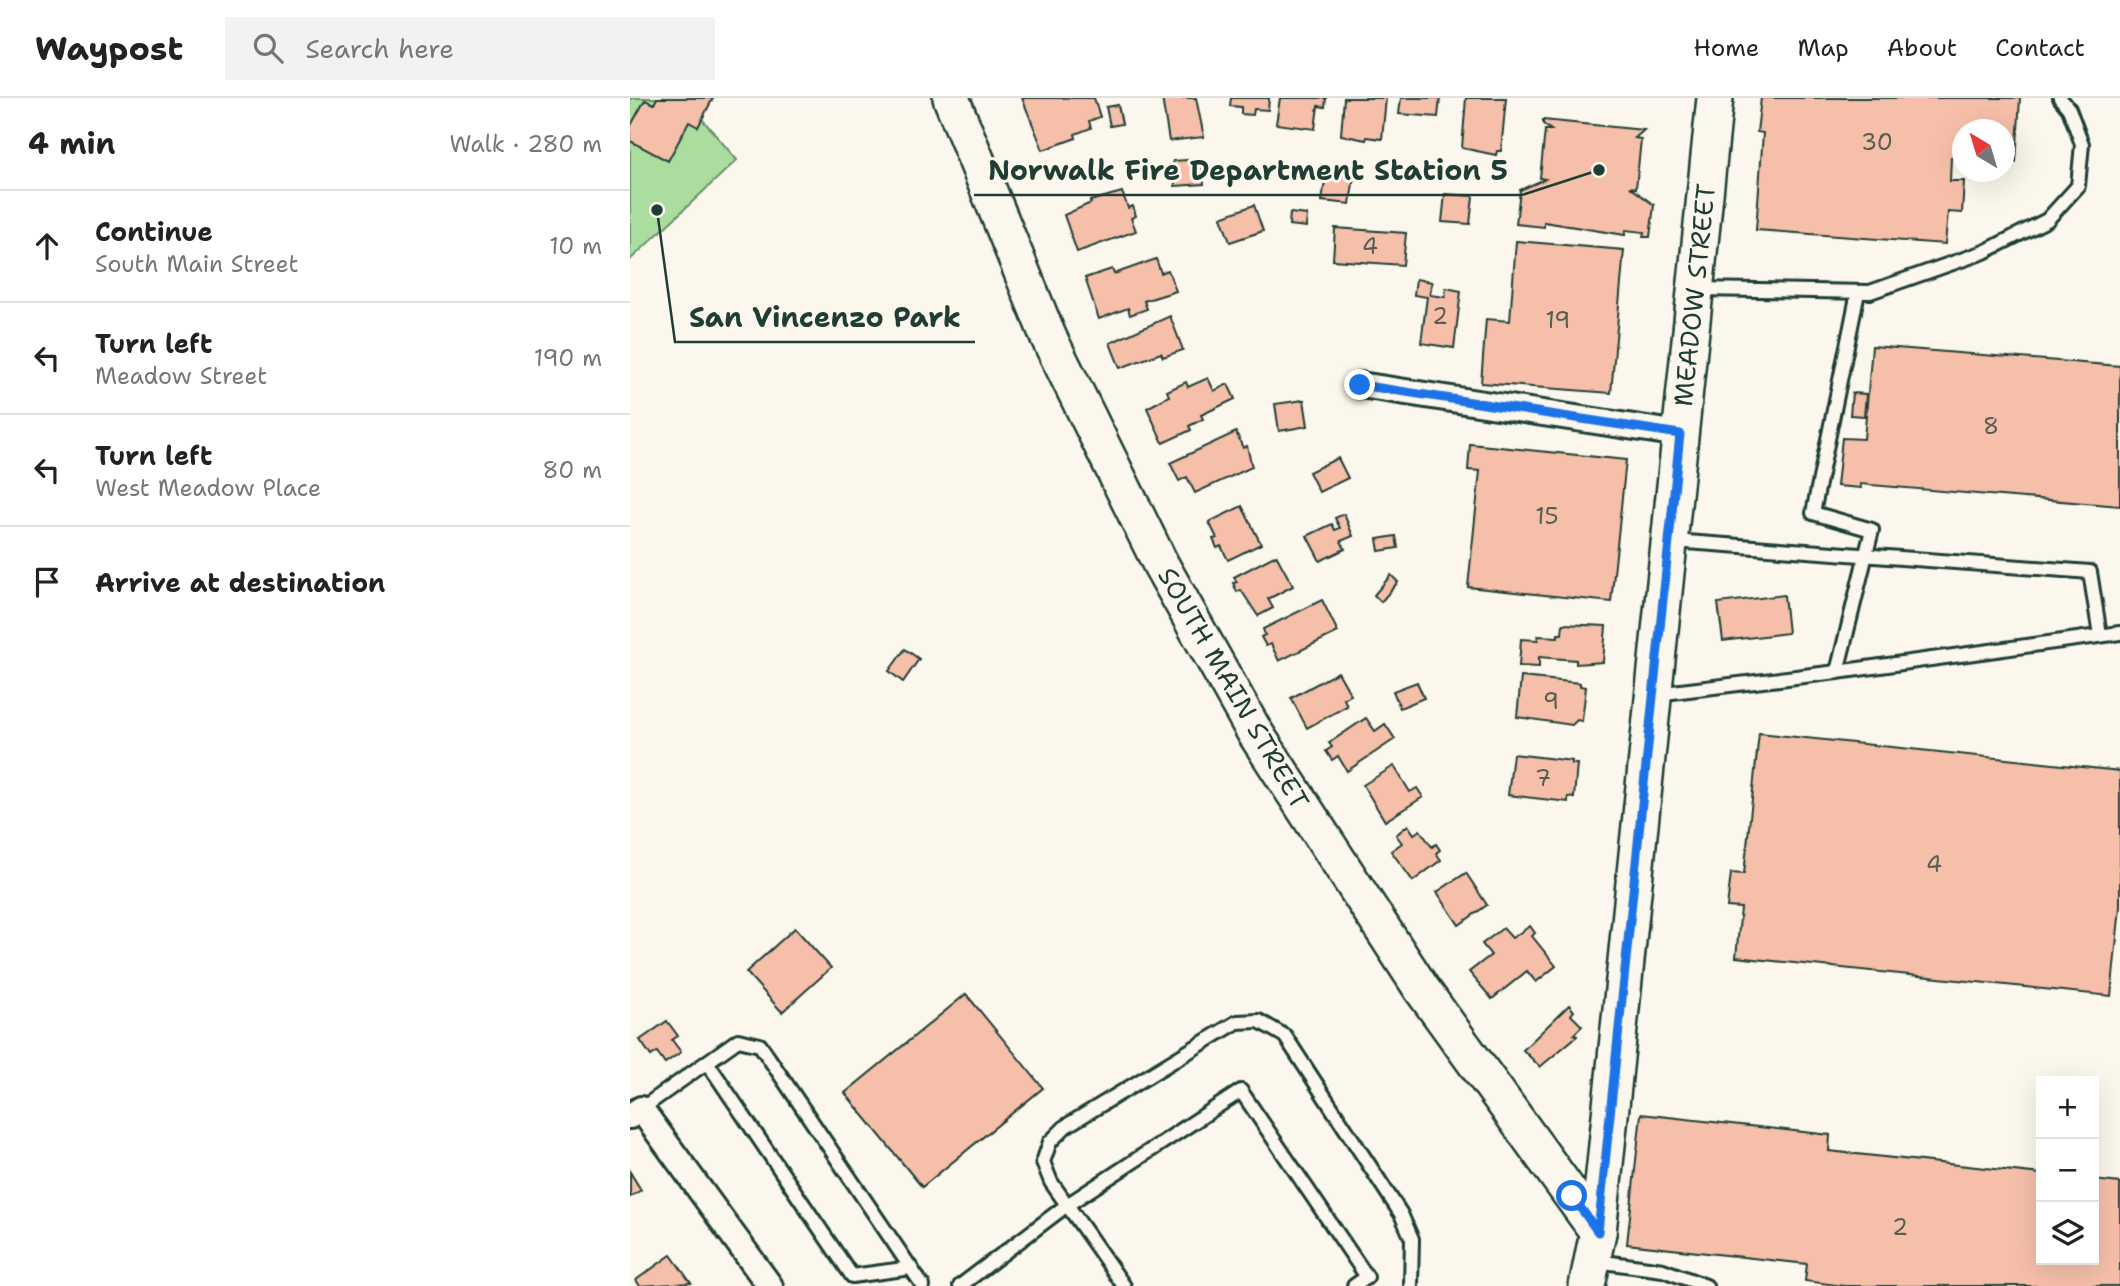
<!DOCTYPE html>
<meta charset="utf-8">
<style>
body{margin:0;font-family:"Shantell Sans",sans-serif;background:#f2f2f2;color:#222}
.controls{position:absolute;right:21px;bottom:21px;display:grid;overflow:hidden;border-radius:0px;box-shadow:0 7px 28px #0002}
.controls button{width:63px;height:63px;display:grid;place-items:center;padding:0;border:0;border-bottom:2px solid #e0e0e0;background:#fff;color:#222;font:35px sans-serif}
.compass{position:absolute;left:1322px;top:21px;width:63px;height:63px;border-radius:50%;background:#fff;box-shadow:0 7px 28px #0002;rotate:322deg}
.stop{position:absolute;width:21px;height:21px;margin:-16px;border:5px solid #1a73e8;border-radius:50%;background:#fff}
.stop.end{background:#1a73e8;border-color:#fff;box-shadow:0 2px 7px #0008}
.list{margin:0;padding:0;list-style:none}
h2{display:flex;justify-content:space-between;align-items:center;height:91px;margin:0;padding:0 28px;font-size:30px}
h2 small{font-size:23px;font-weight:400;color:#767676}
.list li{display:grid;grid-template-columns:46px 1fr auto;gap:21px;align-items:center;box-sizing:border-box;height:112px;padding:0 28px;border-top:2px solid #e0e0e0}
.list b{display:block;font-size:26px;white-space:nowrap}
.list p{margin:0;font-size:23px;white-space:nowrap;color:#767676}
.list em{font-size:23px;font-style:normal;color:#767676}
.icon{flex:none;width:38px;height:38px;fill:none;stroke:currentColor;stroke-width:2;stroke-linecap:round;stroke-linejoin:round}
.map{position:relative;flex:none;width:1490px;height:1188px;overflow:hidden}
header{display:flex;align-items:center;gap:42px;box-sizing:border-box;height:98px;padding:0 35px;background:#fff;border-bottom:2px solid #e0e0e0}
header strong{font-size:33px}
nav{display:flex;gap:38px;margin-inline-start:auto;font-size:24px}
.search{width:490px;height:63px;background:#f2f2f2;display:flex;align-items:center;gap:18px;box-sizing:border-box;padding:0 24px;border-radius:0px;color:#767676;font-size:26px}
main{display:flex}
aside{flex:1;background:#fff}
.map>svg:first-child{display:block}
.green{fill:#abdd9e;stroke:#658d69;stroke-width:2}
.building{fill:#f6bfa9;stroke:#1f3d34;stroke-width:2}
.lines{fill:none;stroke-linecap:round;stroke-linejoin:round}
.lane-casing{stroke:#1f3d34;stroke-width:18}
.street-casing{stroke:#1f3d34;stroke-width:30}
.secondary-casing{stroke:#1f3d34;stroke-width:40}
.lane{stroke:#fbf7ec;stroke-width:12}
.street{stroke:#fbf7ec;stroke-width:24}
.secondary{stroke:#fbf7ec;stroke-width:35}
.route{stroke:#1a73e8;stroke-width:9}
.labels{text-anchor:middle;dominant-baseline:central;stroke-width:6;stroke-linejoin:round;paint-order:stroke}
.number-label{font-size:23px;fill:#555e51}
.street-label{font-size:26px;fill:#1f3d34;stroke:#fbf7ec}
.leader{fill:none;stroke:#1f3d34;stroke-width:2.5}
.callout-dot{fill:#1f3d34;stroke:#fbf7ec;stroke-width:2.5}
.callout-label{font-size:28px;text-anchor:middle;font-weight:bold;fill:#1f3d34;stroke:#fbf7ec;stroke-width:6;stroke-linejoin:round;paint-order:stroke}
</style>
<header>
<strong>Waypost</strong>
<div class="search"><svg class="icon" aria-label="search" viewBox="0 0 24 24"><circle cx="10" cy="10" r="6"/><path d="M15 15l6 6"/></svg>Search here</div>
<nav><a>Home</a><a>Map</a><a>About</a><a>Contact</a></nav>
</header>
<main>
<aside>
<h2>4 min<small>Walk · 280 m</small></h2>
<ul class="list">
<li><svg class="icon" aria-label="ahead" viewBox="0 0 24 24"><path d="M12 20V5M6 11l6-6 6 6"/></svg><div><b>Continue</b><p>South Main Street</p></div><em>10 m</em></li>
<li><svg class="icon" aria-label="left" viewBox="0 0 24 24"><path d="M17 20v-9H6M10 6l-5 5 5 5"/></svg><div><b>Turn left</b><p>Meadow Street</p></div><em>190 m</em></li>
<li><svg class="icon" aria-label="left" viewBox="0 0 24 24"><path d="M17 20v-9H6M10 6l-5 5 5 5"/></svg><div><b>Turn left</b><p>West Meadow Place</p></div><em>80 m</em></li>
<li><svg class="icon" aria-label="arrive" viewBox="0 0 24 24"><path d="M6 21V4h12l-3 4 3 4H6"/></svg><div><b>Arrive at destination</b></div></li>
</ul>
</aside>
<div class="map">
<svg width="1490" height="1188" viewBox="0 0 1490 1188">
<rect width="100%" height="100%" fill="#fbf7ec"/>
<filter id="ink" filterUnits="userSpaceOnUse"><feTurbulence type="fractalNoise" baseFrequency=".0143" numOctaves="2"/><feDisplacementMap in="SourceGraphic" scale="14" xChannelSelector="R" yChannelSelector="G"/><feConvolveMatrix kernelMatrix="1 2 1 2 8 2 1 2 1" color-interpolation-filters="sRGB"/></filter>
<g filter="url(#ink)">
<polygon class="green" points="0,0 54,0 107,62 0,162"/>
<g class="building">
<polygon points="27,0 83,0 68,29 59,24 38,63 0,43 0,29 15,2 24,6"/>
<polygon points="392,0 464,0 470,19 459,23 461,30 445,36 446,40 413,52"/>
<polygon points="532,0 566,0 574,39 539,43"/>
<polygon points="601,0 639,0 638,12 624,11 623,17 611,16 611,9 600,8"/>
<polygon points="650,0 696,0 695,9 688,8 685,31 646,26"/>
<polygon points="714,0 756,0 752,41 737,39 736,42 711,37"/>
<polygon points="771,0 810,0 808,19 769,16"/>
<polygon points="836,0 876,0 871,53 867,53 866,57 832,50"/>
<polygon points="1131,0 1390,0 1386,64 1374,63 1374,32 1332,32 1332,60 1321,59 1320,83 1334,83 1332,115 1318,114 1315,146 1126,132 1133,35 1127,34"/>
<polygon points="488,7 492,26 480,28 476,9"/>
<polygon points="913,22 1014,32 1005,40 1011,41 1006,90 1000,89 1024,107 1020,139 1013,139 1014,134 996,132 995,137 914,124 914,129 886,126 890,92 915,81 910,80 915,32 921,32 913,26"/>
<polygon points="572,61 574,86 545,88 543,63"/>
<polygon points="696,75 724,78 720,106 692,103"/>
<polygon points="492,94 498,110 503,108 506,118 501,120 506,133 447,154 434,117 461,105 460,103"/>
<polygon points="815,96 843,98 840,126 812,124"/>
<polygon points="624,107 633,133 600,144 591,119"/>
<polygon points="660,115 677,117 676,129 659,127"/>
<polygon points="705,130 776,135 773,167 703,162"/>
<polygon points="886,143 994,152 981,295 851,285 856,221 880,223"/>
<polygon points="526,161 531,175 538,172 546,193 514,203 517,211 500,217 498,210 469,221 455,180 482,171 484,176"/>
<polygon points="786,181 802,184 800,197 815,199 816,190 831,193 824,250 791,245 797,199 784,197"/>
<polygon points="540,218 553,252 533,259 531,255 490,270 480,245"/>
<polygon points="1242,248 1490,268 1490,408 1230,386 1231,390 1207,388 1212,340 1234,341"/>
<polygon points="578,280 584,293 598,286 605,301 571,317 573,321 559,328 561,332 533,345 517,310 539,298 537,293 556,284 558,289"/>
<polygon points="1222,295 1236,296 1234,318 1220,317"/>
<polygon points="674,302 678,328 649,333 645,306"/>
<polygon points="606,334 613,350 617,348 622,369 565,395 557,379 549,383 540,365"/>
<polygon points="840,346 996,362 981,504 838,489 850,373 838,372"/>
<polygon points="708,360 718,380 689,394 679,374"/>
<polygon points="612,408 631,446 598,462 591,448 587,450 583,441 587,440 579,424"/>
<polygon points="714,416 723,438 711,443 715,451 690,463 677,438 702,426 705,432 710,430 705,420"/>
<polygon points="766,438 768,450 749,453 747,441"/>
<polygon points="646,457 663,488 638,501 643,510 628,518 611,492 607,494 603,485 607,484 604,479"/>
<polygon points="761,477 768,484 751,504 744,497"/>
<polygon points="1154,497 1158,535 1093,543 1088,505"/>
<polygon points="692,502 708,534 649,563 641,546 636,548 631,539 635,537 633,531"/>
<polygon points="933,526 976,528 973,564 946,566 946,562 909,559 909,569 889,568 891,541 908,542 908,538 928,539 928,536 932,536"/>
<polygon points="275,551 289,561 273,584 259,573"/>
<polygon points="708,574 721,597 714,601 717,608 677,630 661,600"/>
<polygon points="891,579 950,585 950,588 956,589 952,623 947,622 942,627 887,619"/>
<polygon points="787,584 794,600 770,610 763,593"/>
<polygon points="736,620 745,633 755,626 765,641 717,673 708,658 702,662 696,653 702,649 699,645"/>
<polygon points="1129,635 1490,673 1490,809 1481,898 1106,859 1111,810 1097,809 1101,775 1114,776"/>
<polygon points="883,656 942,663 942,666 947,666 944,700 938,699 938,704 878,697"/>
<polygon points="764,668 780,694 787,690 793,699 755,723 733,687"/>
<polygon points="778,727 784,736 790,732 802,749 806,746 810,752 806,755 811,762 783,783 761,753 772,745 766,737"/>
<polygon points="836,775 857,807 829,827 807,794"/>
<polygon points="900,828 905,835 902,838 926,868 906,884 897,873 862,901 839,874 861,857 852,846 873,830 882,840"/>
<polygon points="165,830 201,870 152,914 116,874"/>
<polygon points="336,896 413,990 292,1089 215,995"/>
<polygon points="939,907 944,913 941,917 952,928 944,936 947,938 910,969 893,952"/>
<polygon points="37,923 48,938 42,942 51,954 35,965 27,954 21,958 10,942"/>
<polygon points="1011,1016 1200,1037 1199,1053 1411,1076 1411,1162 1464,1162 1464,1082 1490,1085 1490,1188 1214,1188 1175,1183 1177,1166 997,1146"/>
<polygon points="0,1074 11,1092 0,1099"/>
<polygon points="41,1157 61,1185 10,1188 6,1182"/>
</g>
<g class="lines">
<defs>
<g id="lane">
<polyline points="1067,191 1240,194 1354,154 1417,122 1448,88 1452,46 1439,11 1430,0"/>
<polyline points="1043,443 1460,474 1470,537"/>
<polyline points="1207,574 1490,535"/>
<polyline points="1026,596 1207,574 1242,432 1183,415 1228,194"/>
<polyline points="77,964 222,1178 281,1170"/>
<polyline points="11,1011 108,942 130,947 293,1188"/>
<polyline points="966,1163 1033,1172 1076,1188"/>
<polyline points="330,1188 437,1107 611,993 737,1179 724,1188"/>
<polyline points="494,1188 421,1084 413,1064 420,1044 436,1028 607,924 629,923 655,938 771,1116 782,1141 781,1188"/>
</g>
<g id="street">
<polyline points="730,287 1050,336"/>
<polyline points="0,1018 11,1011 140,1188"/>
</g>
<g id="secondary">
<polyline points="321,0 418,238 531,467 624,633 791,890 968,1134"/>
<polyline points="957,1188 968,1134 1085,0"/>
</g>
</defs>
<use href="#lane" class="lane-casing"/>
<use href="#street" class="street-casing"/>
<use href="#secondary" class="secondary-casing"/>
<use href="#lane" class="lane"/>
<use href="#street" class="street"/>
<use href="#secondary" class="secondary"/>
</g>
</g>
<g class="lines" filter="url(#ink)">
<polyline class="route" points="730,287 1050,336 968,1134 942,1098"/>
</g>
<g class="labels">
<g class="number-label">
<text x="1247" y="44">30</text>
<text x="740" y="148">4</text>
<text x="810" y="218">2</text>
<text x="928" y="222">19</text>
<text x="1361" y="328">8</text>
<text x="917" y="418">15</text>
<text x="921" y="603">9</text>
<text x="913" y="680">7</text>
<text x="1304" y="766">4</text>
<text x="1270" y="1129">2</text>
</g>
<g class="street-label">
<text transform="translate(1064 197) rotate(-84)">MEADOW STREET</text>
<text transform="translate(604 590) rotate(60)">SOUTH MAIN STREET</text>
</g>
</g>
<path class="leader" d="M969 72L892 97H344M27 112L45 244H345"/>
<g class="callout-dot">
<circle cx="969" cy="72" r="7"/>
<circle cx="27" cy="112" r="7"/>
</g>
<g class="callout-label">
<text x="618" y="82">Norwalk Fire Department Station 5</text>
<text x="195" y="229">San Vincenzo Park</text>
</g>
</svg>
<div class="controls">
<button>+</button>
<button>−</button>
<button><svg class="icon" aria-label="layers" viewBox="0 0 24 24"><path d="M12 4l9 5-9 5-9-5zM3 14l9 5 9-5"/></svg></button>
</div>
<svg class="compass" viewBox="-18 -18 36 36"><path d="M0-13l5 13h-10z" fill="#e53935"/><path d="M0 13l5-13h-10z" fill="#767676"/></svg>
<div class="stop" style="left:942px;top:1098px"></div>
<div class="stop end" style="left:730px;top:287px"></div>
</div>
</main>
